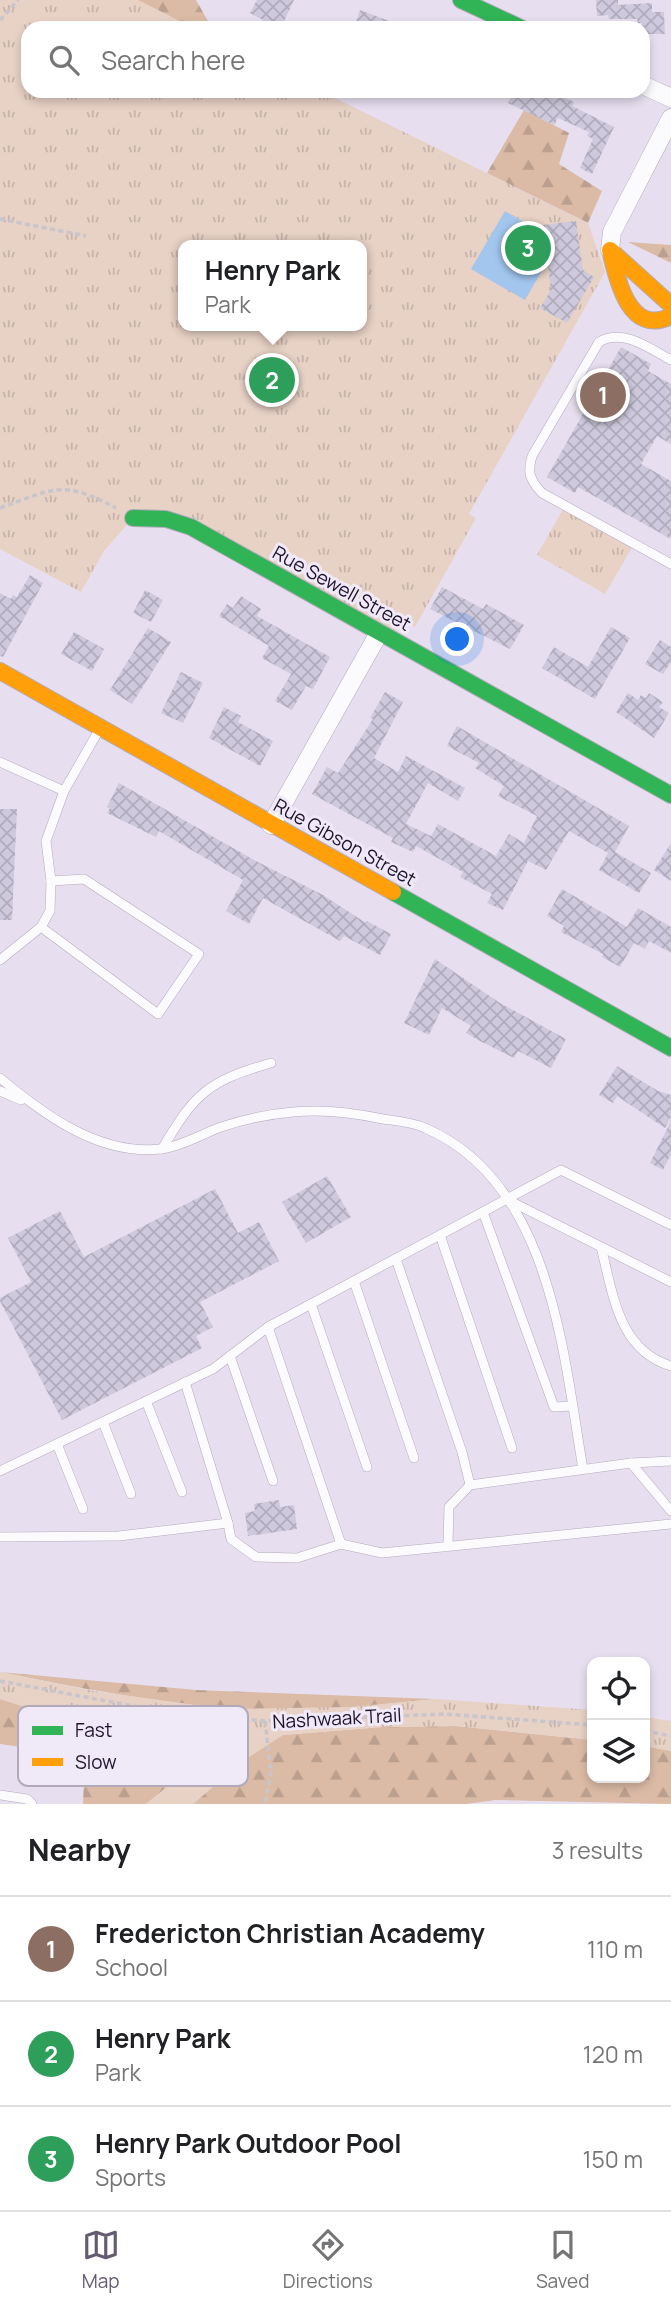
<!DOCTYPE html>
<style>
body{margin:0;font-family:Manrope,sans-serif;background:#f2f2f2;color:#202124}
.controls{position:absolute;right:21px;bottom:21px;display:grid;overflow:hidden;border-radius:14px;box-shadow:0 4px 10px #0003}
.controls button{width:63px;height:63px;display:grid;place-items:center;padding:0;border:0;border-bottom:2px solid #e0e0e0;background:#fff;color:#202124;font:35px sans-serif}
.you{position:absolute;left:458px;top:640px;width:24px;height:24px;margin:-18px;border:5px solid #fff;border-radius:50%;background:#1a73e8;box-shadow:0 0 0 10px #1a73e833}
.badge{display:grid;place-items:center;width:46px;height:46px;border-radius:50%;background:#665c72;color:#fff;font-size:23px;font-weight:700}
.pin{position:absolute;translate:-50% -50%;border:4px solid #fff;box-shadow:0 2px 7px #0006}
.popup{position:absolute;left:178px;top:240px;width:189px;height:91px;box-sizing:border-box;display:grid;place-content:center;border-radius:14px;background:#fff;filter:drop-shadow(0 2px 5px #0005);font-size:23px;white-space:nowrap;color:#757577}
.popup b{font-size:26px;color:#202124}
.popup::after{content:'';position:absolute;left:50%;top:100%;margin-left:-14px;border:14px solid transparent;border-top-color:#fff}
.list{margin:0;padding:0;list-style:none}
h2{display:flex;justify-content:space-between;align-items:center;height:91px;margin:0;padding:0 28px;font-size:30px}
h2 small{font-size:23px;font-weight:400;color:#757577}
.list li{display:grid;grid-template-columns:46px 1fr auto;gap:21px;align-items:center;box-sizing:border-box;height:105px;padding:0 28px;border-top:2px solid #e0e0e0}
.list b{display:block;font-size:26px;white-space:nowrap}
.list p{margin:0;font-size:23px;white-space:nowrap;color:#757577}
.list em{font-size:23px;font-style:normal;color:#757577}
.icon{flex:none;width:38px;height:38px;fill:none;stroke:currentColor;stroke-width:2;stroke-linecap:round;stroke-linejoin:round}
.map{position:relative;flex:none;width:671px;height:1804px;overflow:hidden}
.search{position:absolute;background:#fff;box-shadow:0 4px 10px #0003;left:21px;right:21px;top:21px;height:77px;display:flex;align-items:center;gap:18px;box-sizing:border-box;padding:0 24px;border-radius:21px;color:#757577;font-size:26px}
.sheet{height:406px;background:#fff}
nav{display:flex;justify-content:space-around;align-items:center;box-sizing:border-box;height:98px;border-top:2px solid #e0e0e0;background:#fff;font-size:19px;color:#757577}
nav a{display:grid;justify-items:center;gap:4px}
nav .on{color:#665c72}
.map>svg:first-child{display:block}
.grass{fill:#e8d1c5}
.forest{fill:url(#forest-firs)}
.park{fill:url(#park-tufts);fill-rule:evenodd}
.water{fill:#a2c6ee}
.building{fill:url(#building-cross-hatch)}
.lines{fill:none;stroke-linecap:round;stroke-linejoin:round}
.lane-casing{stroke:#b4aabe;stroke-width:10}
.street-casing{stroke:#b4aabe;stroke-width:19}
.fast-casing{stroke:#b4aabe;stroke-width:18}
.slow-casing{stroke:#b4aabe;stroke-width:18}
.path{stroke:#c8c5cc;stroke-width:3.5;stroke-dasharray:5 3.5;stroke-linecap:butt}
.lane{stroke:#fbfafd;stroke-width:9}
.street{stroke:#fbfafd;stroke-width:18}
.fast{stroke:#30b455;stroke-width:16}
.slow{stroke:#ff9f0a;stroke-width:16}
.labels{text-anchor:middle;dominant-baseline:central;stroke-width:6;stroke-linejoin:round;paint-order:stroke}
.street-label{font-size:19px;fill:#21152e;stroke:#f0eaf8}
.key{fill:#f0eaf8;stroke:#b2aabb;stroke-width:2}
.key-label{font-size:19px;fill:#21152e}
</style>
<div class="map">
<svg width="671" height="1804" viewBox="0 0 671 1804">
<defs>
<pattern id="forest-firs" width="22" height="20" patternUnits="userSpaceOnUse" patternTransform="scale(1.75)"><rect width="22" height="20" fill="#dbbba6"/><path d="M5 1l3.5 6h-7zM16 11l3.5 6h-7z" fill="#bca08f"/></pattern>
<pattern id="park-tufts" width="24" height="20" patternUnits="userSpaceOnUse" patternTransform="scale(1.75)"><rect width="24" height="20" fill="#e8d1c5"/><path d="M3 7l-1-3M5 7V3M7 7l1-3M15 17l-1-3M17 17v-4M19 17l1-3" fill="none" stroke="#c7b3aa"/></pattern>
<pattern id="building-cross-hatch" width="8" height="8" patternUnits="userSpaceOnUse" patternTransform="scale(1.75)"><rect width="8" height="8" fill="#cec9dc"/><path d="M0 0l8 8M0 8l8-8" fill="none" stroke="#b1acbd"/></pattern>
</defs>
<rect width="100%" height="100%" fill="#e7dfef"/>
<polygon class="grass" points="0,1691 201,1733 283,1735 246,1759 193,1804 146,1804 196,1763 201,1733 62,1719 0,1699"/>
<g class="forest">
<polygon points="99,0 196,0 212,28 129,28"/>
<polygon points="524,110 569,133 559,164 602,191 588,223 487,173"/>
<polygon points="628,242 671,245 671,263"/>
<path d="M0,1672L196,1690L436,1699C366,1706 293,1715 222,1708C147,1701 74,1687 0,1672Z"/>
<polygon points="0,1699 62,1719 201,1733 196,1763 146,1804 83,1804 85,1756 0,1744"/>
<polygon points="456,1726 592,1740 592,1778 645,1778 645,1746 671,1751 671,1804 496,1800 466,1804 193,1804 246,1759 283,1735 382,1727"/>
</g>
<g class="park">
<path d="M0,0H138L194,28H28V91H321L588,223L605,272L469,514L476,518L415,627L403,621L396,631L191,527L133,518L104,551L81,592L0,549ZM183,245H361V326H183Z"/>
<polygon points="565,506 634,544 605,594 537,555"/>
<polygon points="0,1672 94,1691 224,1709 350,1707 436,1699 592,1710 592,1740 456,1726 382,1727 283,1735 201,1733 0,1691"/>
<polygon points="645,1717 671,1721 671,1751 645,1746"/>
</g>
<polygon class="water" points="505,211 534,228 519,255 543,269 525,300 471,269"/>
<g class="building">
<polygon points="257,0 294,0 281,28 260,28 263,20 250,13"/>
<polygon points="596,0 618,0 618,5 652,3 652,12 664,12 665,34 643,34 642,23 638,23 637,19 609,19 608,15 597,16"/>
<polygon points="360,10 405,27 405,28 354,28"/>
<polygon points="513,91 564,91 561,96 574,102 572,106 614,127 592,174 580,168 593,139 587,136 589,132 558,118 554,125 508,103"/>
<polygon points="576,221 583,270 594,277 567,323 540,308 551,290 543,225"/>
<polygon points="621,347 651,364 648,371 671,384 671,444 657,436 641,464 671,481 671,539 578,487 575,493 547,477"/>
<polygon points="30,575 43,583 3,657 0,656 0,593 11,599 13,595 17,597"/>
<polygon points="442,587 483,609 486,604 524,625 510,649 430,609"/>
<polygon points="145,590 163,600 151,622 133,613"/>
<polygon points="241,596 261,609 257,616 330,657 313,689 306,686 292,710 275,701 291,674 262,658 269,646 219,616 227,604 233,608"/>
<polygon points="611,627 630,638 595,699 542,668 554,647 588,667"/>
<polygon points="148,628 171,642 132,704 110,690"/>
<polygon points="74,632 104,649 92,671 61,654"/>
<polygon points="660,640 671,647 671,662 663,674 645,664"/>
<polygon points="181,672 203,683 183,723 161,713"/>
<polygon points="385,692 403,702 374,758 398,772 406,756 465,788 458,801 428,783 406,824 431,836 438,824 496,856 509,834 524,843 537,816 498,796 504,786 475,768 479,763 447,746 457,726 629,826 615,852 651,873 639,893 599,870 608,853 569,831 546,870 528,861 503,910 487,903 492,894 460,877 463,872 416,846 413,852 391,842 393,838 312,794 327,767 338,773 373,719 370,718"/>
<polygon points="628,693 638,700 641,695 646,698 649,693 663,702 659,707 669,713 654,738 616,712"/>
<polygon points="224,707 241,716 238,722 273,741 260,766 209,738"/>
<polygon points="119,783 254,860 323,895 366,923 367,921 391,934 380,955 344,936 340,941 263,898 249,924 226,911 243,880 159,831 156,837 107,813 110,808 107,807"/>
<polygon points="0,809 17,809 12,920 0,920"/>
<polygon points="671,843 671,881 654,870"/>
<polygon points="562,889 627,927 638,908 671,927 671,953 649,941 645,949 634,943 620,967 602,957 603,954 561,932 564,926 547,916"/>
<polygon points="435,959 500,1003 566,1039 551,1068 518,1051 514,1058 480,1041 466,1033 471,1026 442,1008 429,1035 404,1023"/>
<polygon points="617,1066 658,1091 671,1095 671,1117 665,1128 617,1096 613,1103 599,1095"/>
<polygon points="671,1121 671,1154 663,1170 650,1163"/>
<polygon points="327,1176 351,1217 306,1243 282,1202"/>
<polygon points="215,1189 238,1233 259,1222 279,1261 200,1302 213,1327 196,1336 202,1348 62,1420 0,1301 0,1298 31,1282 8,1238 60,1211 84,1257"/>
<polygon points="279,1500 280,1507 294,1505 297,1529 248,1536 245,1513 255,1511 254,1504"/>
</g>
<g class="lines">
<defs>
<g id="lane">
<path d="M671,360C649,348 623,328 599,342L532,456C527,473 530,480 542,493L671,564"/>
<polyline points="0,762 64,791 99,730"/>
<polyline points="41,927 158,1014 199,954 84,879 51,881"/>
<polyline points="0,960 41,927 50,911 51,881 46,841 64,791"/>
<path d="M0,1078C44,1115 100,1156 161,1149C180,1147 202,1134 221,1127C242,1120 270,1114 293,1112C322,1109 355,1113 383,1119C396,1121 412,1122 425,1128C551,1182 563,1352 583,1469"/>
<polyline points="0,1091 21,1100"/>
<path d="M162,1149C195,1093 208,1081 271,1063"/>
<polyline points="508,1200 671,1282"/>
<polyline points="483,1212 554,1407 572,1406"/>
<polyline points="440,1235 512,1448"/>
<path d="M601,1247C613,1293 618,1350 671,1366"/>
<polyline points="396,1259 462,1452 470,1485"/>
<polyline points="354,1281 414,1458"/>
<polyline points="311,1304 367,1467"/>
<polyline points="268,1327 341,1544"/>
<polyline points="230,1356 273,1481"/>
<polyline points="185,1382 228,1523"/>
<polyline points="146,1401 182,1492"/>
<polyline points="103,1422 131,1494"/>
<polyline points="57,1444 83,1509"/>
<polyline points="631,1463 671,1511"/>
<polyline points="0,1471 213,1369 268,1327 561,1170 671,1225"/>
<polyline points="0,1537 119,1536 228,1523 231,1539 256,1557 297,1558 341,1544 382,1553 671,1524"/>
<polyline points="448,1544 449,1507 470,1485 631,1463 671,1461"/>
<polyline points="0,1795 27,1799 32,1804"/>
</g>
<g id="street">
<polyline points="643,85 671,98"/>
<polyline points="610,250 612,232 671,118"/>
<polyline points="271,825 379,633"/>
</g>
<g id="fast">
<polyline points="461,0 521,28"/>
<polyline points="133,518 166,519 191,527 671,795"/>
<polyline points="393,892 671,1048"/>
</g>
<g id="slow">
<path d="M671,305L610,250C617,281 630,337 671,316"/>
<polyline points="0,671 393,892"/>
</g>
</defs>
<use href="#lane" class="lane-casing"/>
<use href="#street" class="street-casing"/>
<use href="#fast" class="fast-casing"/>
<use href="#slow" class="slow-casing"/>
<g class="path">
<polyline points="0,20 18,0"/>
<polyline points="0,219 86,236"/>
<path d="M0,508C53,489 62,479 116,508"/>
<polyline points="0,1681 171,1713 265,1721 445,1714 592,1725"/>
<polyline points="265,1721 271,1773 265,1804"/>
<polyline points="645,1731 671,1736"/>
</g>
<use href="#lane" class="lane"/>
<use href="#street" class="street"/>
<use href="#fast" class="fast"/>
<use href="#slow" class="slow"/>
</g>
<g class="labels">
<g class="street-label">
<text transform="translate(342 588) rotate(29)">Rue Sewell Street</text>
<text transform="translate(345 842) rotate(29)">Rue Gibson Street</text>
<text transform="translate(337 1718) rotate(-3)">Nashwaak Trail</text>
</g>
</g>
<rect x="18" y="1706" width="230" height="80" rx="10" class="key"/>
<rect x="32" y="1726" width="31" height="9" fill="#30b455"/>
<rect x="32" y="1758" width="31" height="8" fill="#ff9f0a"/>
<g class="key-label">
<text x="75" y="1737">Fast</text>
<text x="75" y="1769">Slow</text>
</g>
</svg>
<div class="controls">
<button><svg class="icon" aria-label="locate" viewBox="0 0 24 24"><circle cx="12" cy="12" r="6"/><path d="M12 2v4M12 18v4M2 12h4M18 12h4"/></svg></button>
<button><svg class="icon" aria-label="layers" viewBox="0 0 24 24"><path d="M12 4l9 5-9 5-9-5zM3 14l9 5 9-5"/></svg></button>
</div>
<div class="you"></div>
<div class="pin badge" style="left:603px;top:395px;background:#8d6e63">1</div>
<div class="pin badge" style="left:272px;top:380px;background:#2e9e5b">2</div>
<div class="popup"><b>Henry Park</b>Park</div>
<div class="pin badge" style="left:528px;top:248px;background:#2e9e5b">3</div>
<div class="search"><svg class="icon" aria-label="search" viewBox="0 0 24 24"><circle cx="10" cy="10" r="6"/><path d="M15 15l6 6"/></svg>Search here</div>
</div>
<section class="sheet">
<h2>Nearby<small>3 results</small></h2>
<ul class="list">
<li><span class="badge" style="background:#8d6e63">1</span><div><b>Fredericton Christian Academy</b><p>School</p></div><em>110 m</em></li>
<li><span class="badge" style="background:#2e9e5b">2</span><div><b>Henry Park</b><p>Park</p></div><em>120 m</em></li>
<li><span class="badge" style="background:#2e9e5b">3</span><div><b>Henry Park Outdoor Pool</b><p>Sports</p></div><em>150 m</em></li>
</ul>
</section>
<nav>
<a class="on"><svg class="icon" aria-label="map" viewBox="0 0 24 24"><path d="M3 6l6-2 6 2 6-2v14l-6 2-6-2-6 2zM9 4v14M15 6v14"/></svg>Map</a>
<a><svg class="icon" aria-label="directions" viewBox="0 0 24 24"><path d="M12 3l9 9-9 9-9-9zM9 14v-3h6M13 9l2 2-2 2"/></svg>Directions</a>
<a><svg class="icon" aria-label="saved" viewBox="0 0 24 24"><path d="M7 4h10v16l-5-4-5 4z"/></svg>Saved</a>
</nav>
